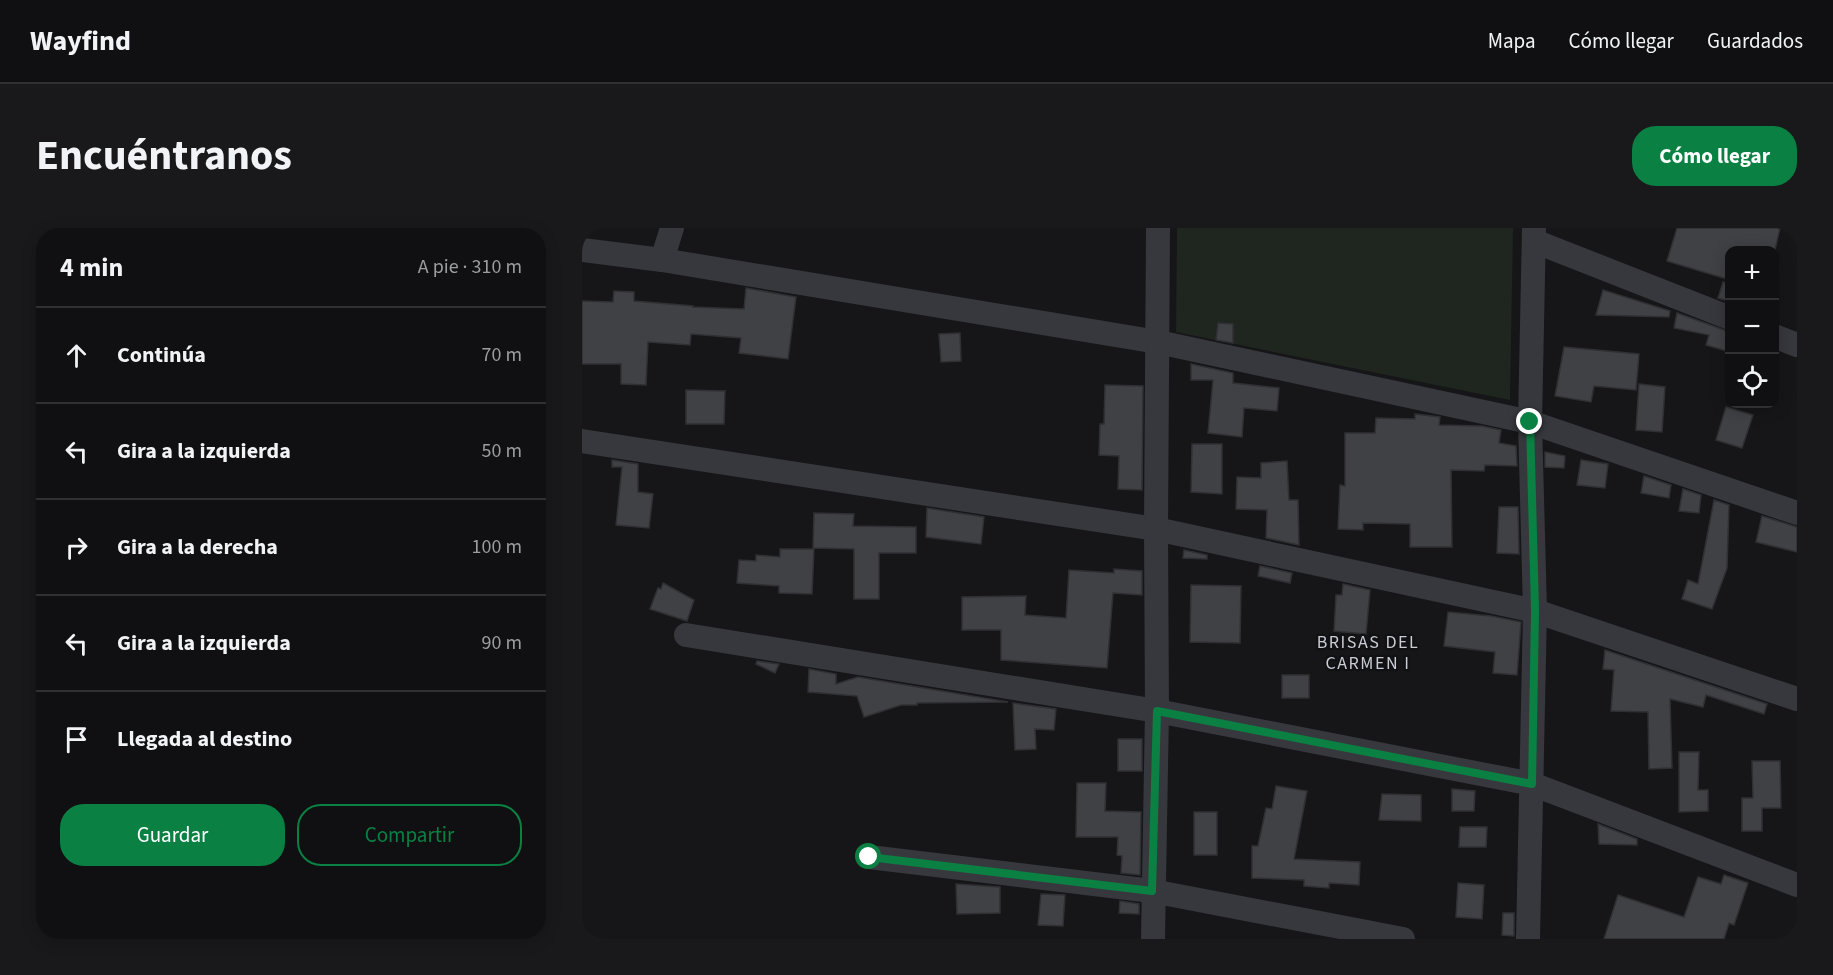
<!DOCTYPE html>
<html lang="es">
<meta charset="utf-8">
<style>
body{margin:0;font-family:"Source Sans 3",sans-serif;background:#19191b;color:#f1f3f6}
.controls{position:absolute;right:18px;top:18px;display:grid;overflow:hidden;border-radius:12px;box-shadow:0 3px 15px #0003}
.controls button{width:54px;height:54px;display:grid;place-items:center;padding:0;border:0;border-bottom:2px solid #303032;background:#101012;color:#f1f3f6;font:30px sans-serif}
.stop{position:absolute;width:18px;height:18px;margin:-14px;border:4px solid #0b8043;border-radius:50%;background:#fff}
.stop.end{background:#0b8043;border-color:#fff;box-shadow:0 2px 6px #0008}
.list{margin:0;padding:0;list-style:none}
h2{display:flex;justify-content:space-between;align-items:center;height:78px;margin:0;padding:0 24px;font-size:26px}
h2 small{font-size:20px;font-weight:400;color:#9c9d9f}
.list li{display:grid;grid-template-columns:39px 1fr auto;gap:18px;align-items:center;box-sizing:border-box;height:96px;padding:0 24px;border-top:2px solid #303032}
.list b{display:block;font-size:22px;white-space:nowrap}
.list em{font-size:20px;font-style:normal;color:#9c9d9f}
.actions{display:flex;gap:12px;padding:18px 24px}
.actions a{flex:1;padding:14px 0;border:2px solid #0b8043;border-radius:24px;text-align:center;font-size:21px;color:#0b8043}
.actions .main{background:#0b8043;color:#fff}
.icon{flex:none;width:33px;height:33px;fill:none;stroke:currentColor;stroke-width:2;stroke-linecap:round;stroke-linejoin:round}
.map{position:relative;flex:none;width:1215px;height:711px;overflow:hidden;border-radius:24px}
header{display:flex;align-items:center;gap:36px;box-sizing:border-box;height:84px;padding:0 30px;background:#101012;border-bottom:2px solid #303032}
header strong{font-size:28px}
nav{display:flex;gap:33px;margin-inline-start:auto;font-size:21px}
.intro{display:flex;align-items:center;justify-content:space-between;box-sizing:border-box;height:144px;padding:0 36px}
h1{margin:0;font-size:42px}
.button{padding:15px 27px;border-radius:24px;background:#0b8043;color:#fff;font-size:21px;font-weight:700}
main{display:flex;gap:36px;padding:0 36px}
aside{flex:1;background:#101012;border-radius:24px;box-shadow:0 3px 15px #0003}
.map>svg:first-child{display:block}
.green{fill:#1e261f}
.building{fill:#404145;stroke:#303034;stroke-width:1.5}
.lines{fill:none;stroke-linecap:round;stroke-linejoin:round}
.minor{stroke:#37383d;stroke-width:24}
.route{stroke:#0b8043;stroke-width:8}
.labels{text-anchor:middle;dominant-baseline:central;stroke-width:4.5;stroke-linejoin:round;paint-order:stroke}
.neighbourhood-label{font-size:18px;letter-spacing:1.5px;fill:#c9ccd4;stroke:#111113}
</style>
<header>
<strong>Wayfind</strong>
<nav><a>Mapa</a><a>Cómo llegar</a><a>Guardados</a></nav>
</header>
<div class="intro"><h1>Encuéntranos</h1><a class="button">Cómo llegar</a></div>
<main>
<aside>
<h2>4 min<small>A pie · 310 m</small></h2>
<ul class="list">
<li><svg class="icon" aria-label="ahead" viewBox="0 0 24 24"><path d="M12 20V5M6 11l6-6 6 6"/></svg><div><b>Continúa</b></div><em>70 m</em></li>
<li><svg class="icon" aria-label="left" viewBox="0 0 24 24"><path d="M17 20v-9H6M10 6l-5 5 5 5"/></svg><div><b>Gira a la izquierda</b></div><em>50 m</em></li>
<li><svg class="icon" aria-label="right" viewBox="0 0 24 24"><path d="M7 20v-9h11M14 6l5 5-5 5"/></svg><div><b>Gira a la derecha</b></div><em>100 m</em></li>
<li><svg class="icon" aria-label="left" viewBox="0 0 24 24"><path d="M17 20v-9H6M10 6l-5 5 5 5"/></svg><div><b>Gira a la izquierda</b></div><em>90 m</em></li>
<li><svg class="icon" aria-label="arrive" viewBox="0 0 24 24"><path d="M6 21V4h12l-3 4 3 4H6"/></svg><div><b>Llegada al destino</b></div></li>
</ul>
<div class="actions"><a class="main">Guardar</a><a>Compartir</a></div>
</aside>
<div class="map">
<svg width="1215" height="711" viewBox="0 0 1215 711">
<rect width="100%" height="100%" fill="#161618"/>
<polygon class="green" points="595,0 931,0 928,172 594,104"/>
<g class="building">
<polygon points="1095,0 1198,0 1193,22 1148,22 1148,52 1085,33"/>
<polygon points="1141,54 1148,54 1148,74 1136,70"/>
<polygon points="164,60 214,69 206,131 157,125 159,110 109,106 108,117 66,114 64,157 39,156 39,136 0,136 0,73 31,74 32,63 52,64 52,73 111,78 111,79 162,81"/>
<polygon points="1021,62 1088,83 1087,89 1014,87"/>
<polygon points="1095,85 1148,104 1148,124 1124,117 1127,107 1092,100"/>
<polygon points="636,95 651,96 651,115 634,112"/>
<polygon points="378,105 379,133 359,134 357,106"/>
<polygon points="982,119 1057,126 1054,162 1012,158 1009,174 973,168"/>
<polygon points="609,136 651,145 651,155 697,160 695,183 662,180 660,209 626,205 631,152 609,152"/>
<polygon points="1057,156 1083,159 1080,204 1054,202"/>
<polygon points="523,157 561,158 560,262 536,261 537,228 517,227 518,196 522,196"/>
<polygon points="104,162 143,163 142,196 104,196"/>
<polygon points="1144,179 1171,187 1160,220 1134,212"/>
<polygon points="833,186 858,189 857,197 900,198 919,202 917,215 934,218 935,238 903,237 902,243 869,242 870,319 828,319 828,296 781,295 781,302 756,301 758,257 763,258 763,205 793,205 794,190 833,191"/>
<polygon points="610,216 640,216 640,266 609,264"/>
<polygon points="963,224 983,228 982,240 963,239"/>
<polygon points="30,232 56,236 56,264 71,266 67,300 34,297 40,239 30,239"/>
<polygon points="999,232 1026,236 1023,260 995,257"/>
<polygon points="705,233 707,272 716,272 717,317 684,310 685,282 654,281 655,249 679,250 679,235"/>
<polygon points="1062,248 1089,257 1087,270 1059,265"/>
<polygon points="1101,261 1119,267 1117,285 1097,283"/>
<polygon points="1132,272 1147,277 1145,340 1130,381 1100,371 1106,352 1116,356"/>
<polygon points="917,279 936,279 937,326 915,325"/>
<polygon points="345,280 402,289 399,316 344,309"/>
<polygon points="232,285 272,286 271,298 334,299 334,325 297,325 297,371 272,371 272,321 231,320"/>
<polygon points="1180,288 1215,299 1215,324 1174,314"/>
<polygon points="198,321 232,321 230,366 197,365 197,358 155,355 157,332 174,333 174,327 198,329"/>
<polygon points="602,322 625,327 625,331 601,330"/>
<polygon points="678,338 710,345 708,355 676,348"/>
<polygon points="532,341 560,343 560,367 531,365 525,440 419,432 419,402 380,402 380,369 444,368 443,387 484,390 487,342 532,345"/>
<polygon points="81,355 112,372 105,393 68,381 76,360 79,361"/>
<polygon points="761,356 788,362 784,406 752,403 754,367 760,367"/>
<polygon points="609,357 659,358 658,415 608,414"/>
<polygon points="866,384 909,388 939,394 935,447 911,445 913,424 862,418"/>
<polygon points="1023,422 1185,476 1182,486 1124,467 1121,479 1088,471 1090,540 1067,541 1066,484 1029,483 1032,442 1021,441"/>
<polygon points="175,433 197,436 193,445 174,436"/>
<polygon points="227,441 254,446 254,456 276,449 426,474 335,475 335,477 319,477 282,489 275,468 226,464"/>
<rect x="700" y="447" width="27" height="23"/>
<polygon points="431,475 474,481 472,502 453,501 454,521 433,522"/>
<rect x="536" y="511" width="24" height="32"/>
<polygon points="1097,524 1117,524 1116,562 1126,562 1126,583 1097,584"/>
<polygon points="1170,533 1198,533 1199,580 1180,580 1180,603 1160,603 1160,570 1171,570"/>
<polygon points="495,555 524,555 523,583 559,584 558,647 539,645 540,628 535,627 536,609 494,609"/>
<polygon points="694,558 725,563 712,631 778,634 777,657 747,655 747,660 722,658 722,652 670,650 670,618 676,618 684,580 690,581"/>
<polygon points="870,561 893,563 892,583 870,583"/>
<polygon points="800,566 839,567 839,593 797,592"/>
<rect x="612" y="584" width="23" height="43"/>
<polygon points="1016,596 1055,611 1055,617 1017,616"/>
<polygon points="878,599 905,599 904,619 877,619"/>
<polygon points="1142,647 1166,655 1152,697 1147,695 1142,711 1022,711 1036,667 1102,689 1116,649 1139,656"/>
<polygon points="876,655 902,657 900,691 874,689"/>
<polygon points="374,656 418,659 418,685 375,686"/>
<polygon points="459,666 483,667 481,698 456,697"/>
<polygon points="538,673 557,676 557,686 537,685"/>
<polygon points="921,685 932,685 932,708 920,707"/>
</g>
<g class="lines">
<g class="minor">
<polyline points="952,13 1148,90"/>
<polyline points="0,22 80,32 576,114 948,194 1215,285"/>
<polyline points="80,32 90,0"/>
<polyline points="1192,108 1215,117"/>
<polyline points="0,213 574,301 953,383 1215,471"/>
<polyline points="104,407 575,483 950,556 1215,657"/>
<polyline points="287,629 570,663 821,711"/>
<polyline points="571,711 575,483 574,301 576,0"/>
<polyline points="946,711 953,383 948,194 952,0"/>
</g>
</g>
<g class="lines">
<polyline class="route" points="287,629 570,663 575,483 950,556 953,383 948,194"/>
</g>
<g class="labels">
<g class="neighbourhood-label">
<text x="786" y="414">BRISAS DEL<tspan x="786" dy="21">CARMEN I</tspan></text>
</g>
</g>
</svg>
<div class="controls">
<button>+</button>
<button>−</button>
<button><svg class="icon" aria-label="locate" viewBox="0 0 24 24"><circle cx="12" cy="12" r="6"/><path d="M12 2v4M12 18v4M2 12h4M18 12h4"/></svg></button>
</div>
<div class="stop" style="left:287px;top:629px"></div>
<div class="stop end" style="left:948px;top:194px"></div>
</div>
</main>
